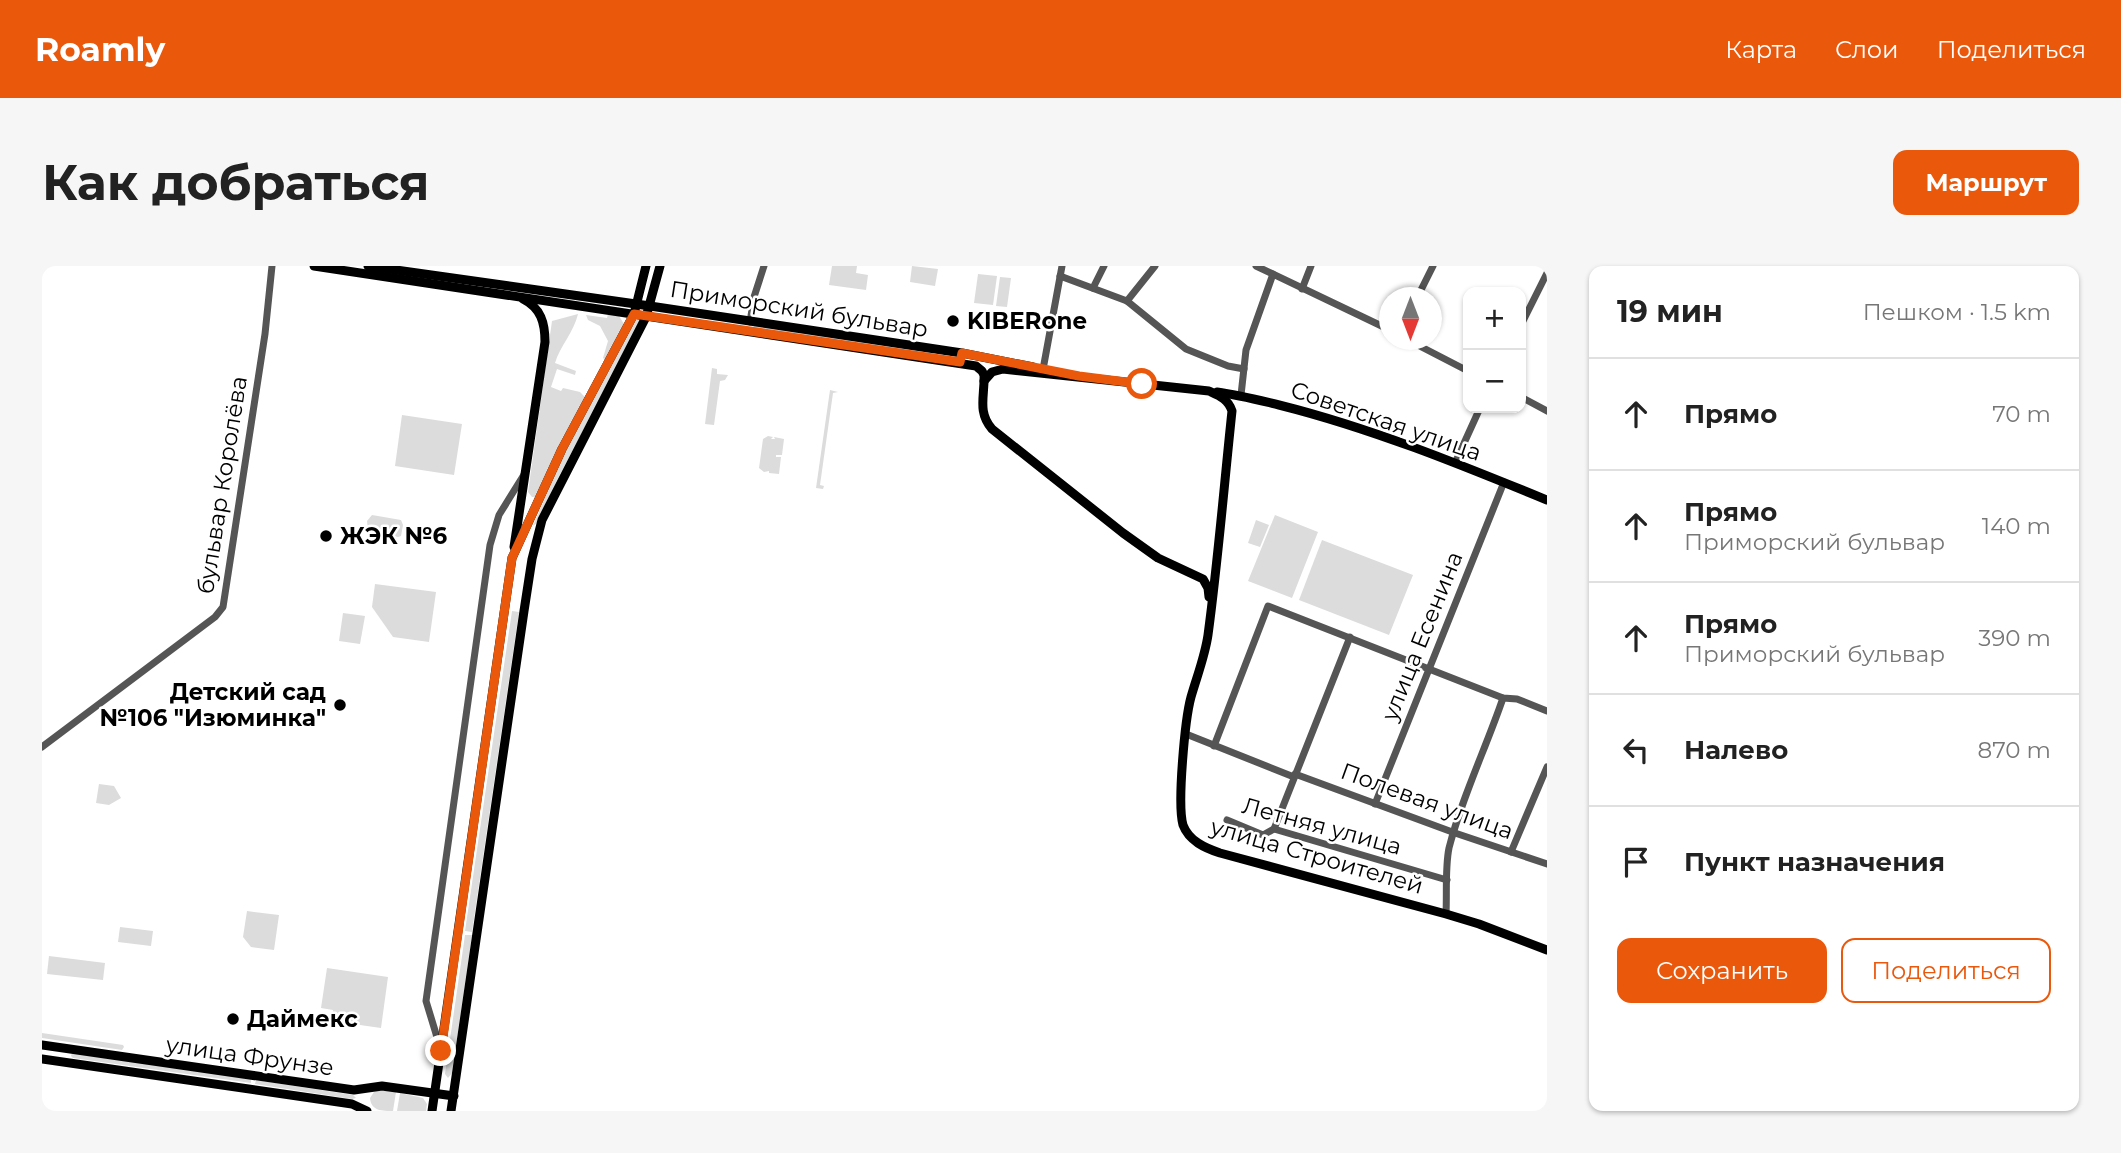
<!DOCTYPE html>
<html lang="ru">
<meta charset="utf-8">
<style>
body{margin:0;font-family:Montserrat,sans-serif;background:#f6f6f6;color:#222}
.controls{position:absolute;right:21px;top:21px;display:grid;overflow:hidden;border-radius:14px;box-shadow:0 2px 5px #0004}
.controls button{width:63px;height:63px;display:grid;place-items:center;padding:0;border:0;border-bottom:2px solid #e0e0e0;background:#fff;color:#222;font:35px sans-serif}
.compass{position:absolute;left:1337px;top:21px;width:63px;height:63px;border-radius:50%;background:#fff;box-shadow:0 2px 5px #0004;rotate:180deg}
.stop{position:absolute;width:21px;height:21px;margin:-16px;border:5px solid #ea580c;border-radius:50%;background:#fff}
.stop.end{background:#ea580c;border-color:#fff;box-shadow:0 2px 7px #0008}
.list{margin:0;padding:0;list-style:none}
h2{display:flex;justify-content:space-between;align-items:center;height:91px;margin:0;padding:0 28px;font-size:30px}
h2 small{font-size:23px;font-weight:400;color:#767676}
.list li{display:grid;grid-template-columns:46px 1fr auto;gap:21px;align-items:center;box-sizing:border-box;height:112px;padding:0 28px;border-top:2px solid #e0e0e0}
.list b{display:block;font-size:26px;white-space:nowrap}
.list p{margin:0;font-size:23px;white-space:nowrap;color:#767676}
.list em{font-size:23px;font-style:normal;color:#767676}
.actions{display:flex;gap:14px;padding:21px 28px}
.actions a{flex:1;padding:16px 0;border:2px solid #ea580c;border-radius:14px;text-align:center;font-size:24px;color:#ea580c}
.actions .main{background:#ea580c;color:#fff}
.icon{flex:none;width:38px;height:38px;fill:none;stroke:currentColor;stroke-width:2;stroke-linecap:round;stroke-linejoin:round}
.map{position:relative;flex:none;width:1505px;height:845px;overflow:hidden;border-radius:14px}
header{display:flex;align-items:center;gap:42px;box-sizing:border-box;height:98px;padding:0 35px;background:#ea580c;color:#fff}
header strong{font-size:33px}
nav{display:flex;gap:38px;margin-inline-start:auto;font-size:24px}
.intro{display:flex;align-items:center;justify-content:space-between;box-sizing:border-box;height:168px;padding:0 42px}
h1{margin:0;font-size:49px}
.button{padding:18px 32px;border-radius:14px;background:#ea580c;color:#fff;font-size:24px;font-weight:700}
main{display:flex;gap:42px;padding:0 42px}
aside{flex:1;background:#fff;border-radius:14px;box-shadow:0 2px 5px #0004}
.map>svg:first-child{display:block}
.green{fill:#dcdcdc}
.lines{fill:none;stroke-linecap:round;stroke-linejoin:round}
.minor{stroke:#555;stroke-width:7}
.major{stroke:#000;stroke-width:9}
.route{stroke:#ea580c;stroke-width:9}
.poi-dot{fill:#000;stroke:#fff;stroke-width:2.5}
.labels{text-anchor:middle;dominant-baseline:central;stroke-width:5;stroke-linejoin:round;paint-order:stroke}
.street-label{font-size:23px;fill:#000;stroke:#fff}
.poi-label{font-size:23px;font-weight:bold;fill:#000;stroke:#fff;text-anchor:start}
</style>
<header>
<strong>Roamly</strong>
<nav><a>Карта</a><a>Слои</a><a>Поделиться</a></nav>
</header>
<div class="intro"><h1>Как добраться</h1><a class="button">Маршрут</a></div>
<main>
<div class="map">
<svg width="1505" height="845" viewBox="0 0 1505 845">
<rect width="100%" height="100%" fill="#fff"/>
<g class="green">
<polygon points="790,0 815,0 814,7 826,9 824,24 787,19"/>
<polygon points="870,0 896,3 893,20 868,16"/>
<polygon points="936,8 955,10 951,39 932,37"/>
<polygon points="958,11 969,12 965,41 954,40"/>
<path d="M536,48C532,66 518,80 513,97L534,105L533,109L515,103L509,121L519,125L521,122L538,126L545,133L493,231H490L486,226L510,55Z"/>
<polygon points="566,48 577,50 582,58 563,94 561,92 566,75 558,60 546,54 544,49 565,52"/>
<polygon points="596,53 598,55 588,76 516,212 496,256 491,260 518,196 593,55"/>
<polygon points="712,60 715,60 892,85 891,90 711,63"/>
<polygon points="670,102 675,103 675,108 686,109 683,114 678,115 672,159 663,158"/>
<polygon points="788,124 796,126 791,127 778,219 782,220 781,223 774,222"/>
<polygon points="360,149 420,158 412,209 353,200"/>
<polygon points="726,170 731,171 729,173 733,173 732,171 742,173 740,189 734,189 734,191 739,191 737,208 727,207 727,205 722,206 717,202 721,173"/>
<polygon points="330,249 359,254 361,259 359,270 356,271 326,265 325,255"/>
<polygon points="1233,249 1276,266 1250,332 1206,315"/>
<polygon points="1214,254 1227,259 1218,281 1206,277"/>
<polygon points="1280,274 1371,309 1347,369 1257,334"/>
<polygon points="333,318 394,326 387,376 351,371 330,341"/>
<polygon points="470,345 477,346 430,666 423,665"/>
<polygon points="301,347 323,350 318,378 297,375"/>
<polygon points="57,518 72,520 79,532 67,539 54,537"/>
<polygon points="205,645 237,649 232,684 209,681 201,671"/>
<polygon points="78,661 111,665 109,680 76,676"/>
<polygon points="423,669 430,669 410,807 406,812 403,808"/>
<polygon points="7,690 63,697 61,714 5,708"/>
<polygon points="285,702 346,711 339,762 290,755 291,744 279,742"/>
<polygon points="0,767 81,779 82,781 80,784 0,772"/>
<polygon points="30,787 209,813 209,817 31,792 29,790"/>
<polygon points="214,814 311,829 314,832 310,833 213,818"/>
<path d="M335,824L354,826L351,845C340,845 329,845 328,832L332,826Z"/>
<polygon points="358,827 381,832 385,838 384,845 355,845"/>
</g>
<g class="lines">
<g class="minor">
<polyline points="1214,0 1348,64"/>
<polyline points="1018,10 1085,35 1144,83 1186,100 1202,103"/>
<polyline points="1051,22 1062,0"/>
<polyline points="1260,23 1269,0"/>
<polyline points="1375,32 1391,0"/>
<polyline points="1085,35 1113,0"/>
<polyline points="708,56 712,31 722,0"/>
<polyline points="1479,59 1505,7"/>
<polyline points="1366,74 1426,105"/>
<polyline points="1002,98 1020,0"/>
<polyline points="1199,129 1204,84 1231,8"/>
<polyline points="1479,131 1505,145"/>
<polyline points="1413,197 1438,142"/>
<polyline points="1144,468 1252,511"/>
<polyline points="1172,480 1226,340 1461,432 1475,433 1505,445"/>
<polyline points="0,481 173,351 181,341 223,68 230,0"/>
<polyline points="1253,508 1413,567 1505,598"/>
<polyline points="1333,538 1462,216"/>
<polyline points="1185,554 1221,569 1232,563 1405,614"/>
<polyline points="1232,563 1308,371"/>
<polyline points="1469,586 1505,501"/>
<path d="M1404,648C1405,628 1403,601 1407,582C1420,531 1444,482 1461,432"/>
<polyline points="398,781 384,735 448,279 457,249 483,207"/>
</g>
<g class="major">
<path d="M272,0L934,100L940,105L942,109C943,129 935,146 950,163L1081,267L1116,292L1161,313L1166,322L1167,331"/>
<polyline points="326,0 608,40 920,87 991,101"/>
<path d="M942,115L950,106L961,103L1167,125C1178,130 1186,133 1190,145C1182,220 1176,295 1166,369C1163,390 1155,410 1149,431C1143,453 1135,538 1141,559C1147,575 1163,582 1178,587L1404,648L1437,658L1505,684"/>
<path d="M1175,126C1197,129 1216,134 1237,139C1329,162 1417,198 1505,234"/>
<path d="M472,281L503,76C503,57 499,42 481,33"/>
<polyline points="0,779 312,824 340,820 412,830"/>
<polyline points="0,793 310,838 325,845"/>
<polyline points="390,845 470,292 520,183 592,48 604,0"/>
<polyline points="409,845 482,345 490,293 500,254 604,51 618,0"/>
</g>
</g>
<g class="lines">
<polyline class="route" points="399,785 470,292 520,183 592,48 918,96 920,87 1037,110 1100,118"/>
</g>
<g class="poi-dot">
<circle cx="911" cy="55" r="7"/>
<circle cx="284" cy="270" r="7"/>
<circle cx="298" cy="439" r="7"/>
<circle cx="191" cy="753" r="7"/>
</g>
<g class="labels">
<g class="street-label">
<text transform="translate(757 43) rotate(9)">Приморский бульвар</text>
<text transform="translate(1344 155) rotate(19)">Советская улица</text>
<text transform="translate(180 219) rotate(-81)">бульвар Королёва</text>
<text transform="translate(1380 370) rotate(-68)">улица Есенина</text>
<text transform="translate(1385 535) rotate(20)">Полевая улица</text>
<text transform="translate(1280 560) rotate(15)">Летняя улица</text>
<text transform="translate(1275 590) rotate(16)">улица Строителей</text>
<text transform="translate(208 790) rotate(8)">улица Фрунзе</text>
</g>
<g class="poi-label">
<text x="925" y="55">KIBERone</text>
<text x="298" y="270">ЖЭК №6</text>
<text x="284" y="426" text-anchor="end">Детский сад<tspan x="284" dy="26">№106 "Изюминка"</tspan></text>
<text x="205" y="753">Даймекс</text>
</g>
</g>
</svg>
<div class="controls">
<button>+</button>
<button>−</button>
</div>
<svg class="compass" viewBox="-18 -18 36 36"><path d="M0-13l5 13h-10z" fill="#e53935"/><path d="M0 13l5-13h-10z" fill="#767676"/></svg>
<div class="stop" style="left:1100px;top:118px"></div>
<div class="stop end" style="left:399px;top:785px"></div>
</div>
<aside>
<h2>19 мин<small>Пешком · 1.5 km</small></h2>
<ul class="list">
<li><svg class="icon" aria-label="ahead" viewBox="0 0 24 24"><path d="M12 20V5M6 11l6-6 6 6"/></svg><div><b>Прямо</b></div><em>70 m</em></li>
<li><svg class="icon" aria-label="ahead" viewBox="0 0 24 24"><path d="M12 20V5M6 11l6-6 6 6"/></svg><div><b>Прямо</b><p>Приморский бульвар</p></div><em>140 m</em></li>
<li><svg class="icon" aria-label="ahead" viewBox="0 0 24 24"><path d="M12 20V5M6 11l6-6 6 6"/></svg><div><b>Прямо</b><p>Приморский бульвар</p></div><em>390 m</em></li>
<li><svg class="icon" aria-label="left" viewBox="0 0 24 24"><path d="M17 20v-9H6M10 6l-5 5 5 5"/></svg><div><b>Налево</b></div><em>870 m</em></li>
<li><svg class="icon" aria-label="arrive" viewBox="0 0 24 24"><path d="M6 21V4h12l-3 4 3 4H6"/></svg><div><b>Пункт назначения</b></div></li>
</ul>
<div class="actions"><a class="main">Сохранить</a><a>Поделиться</a></div>
</aside>
</main>
